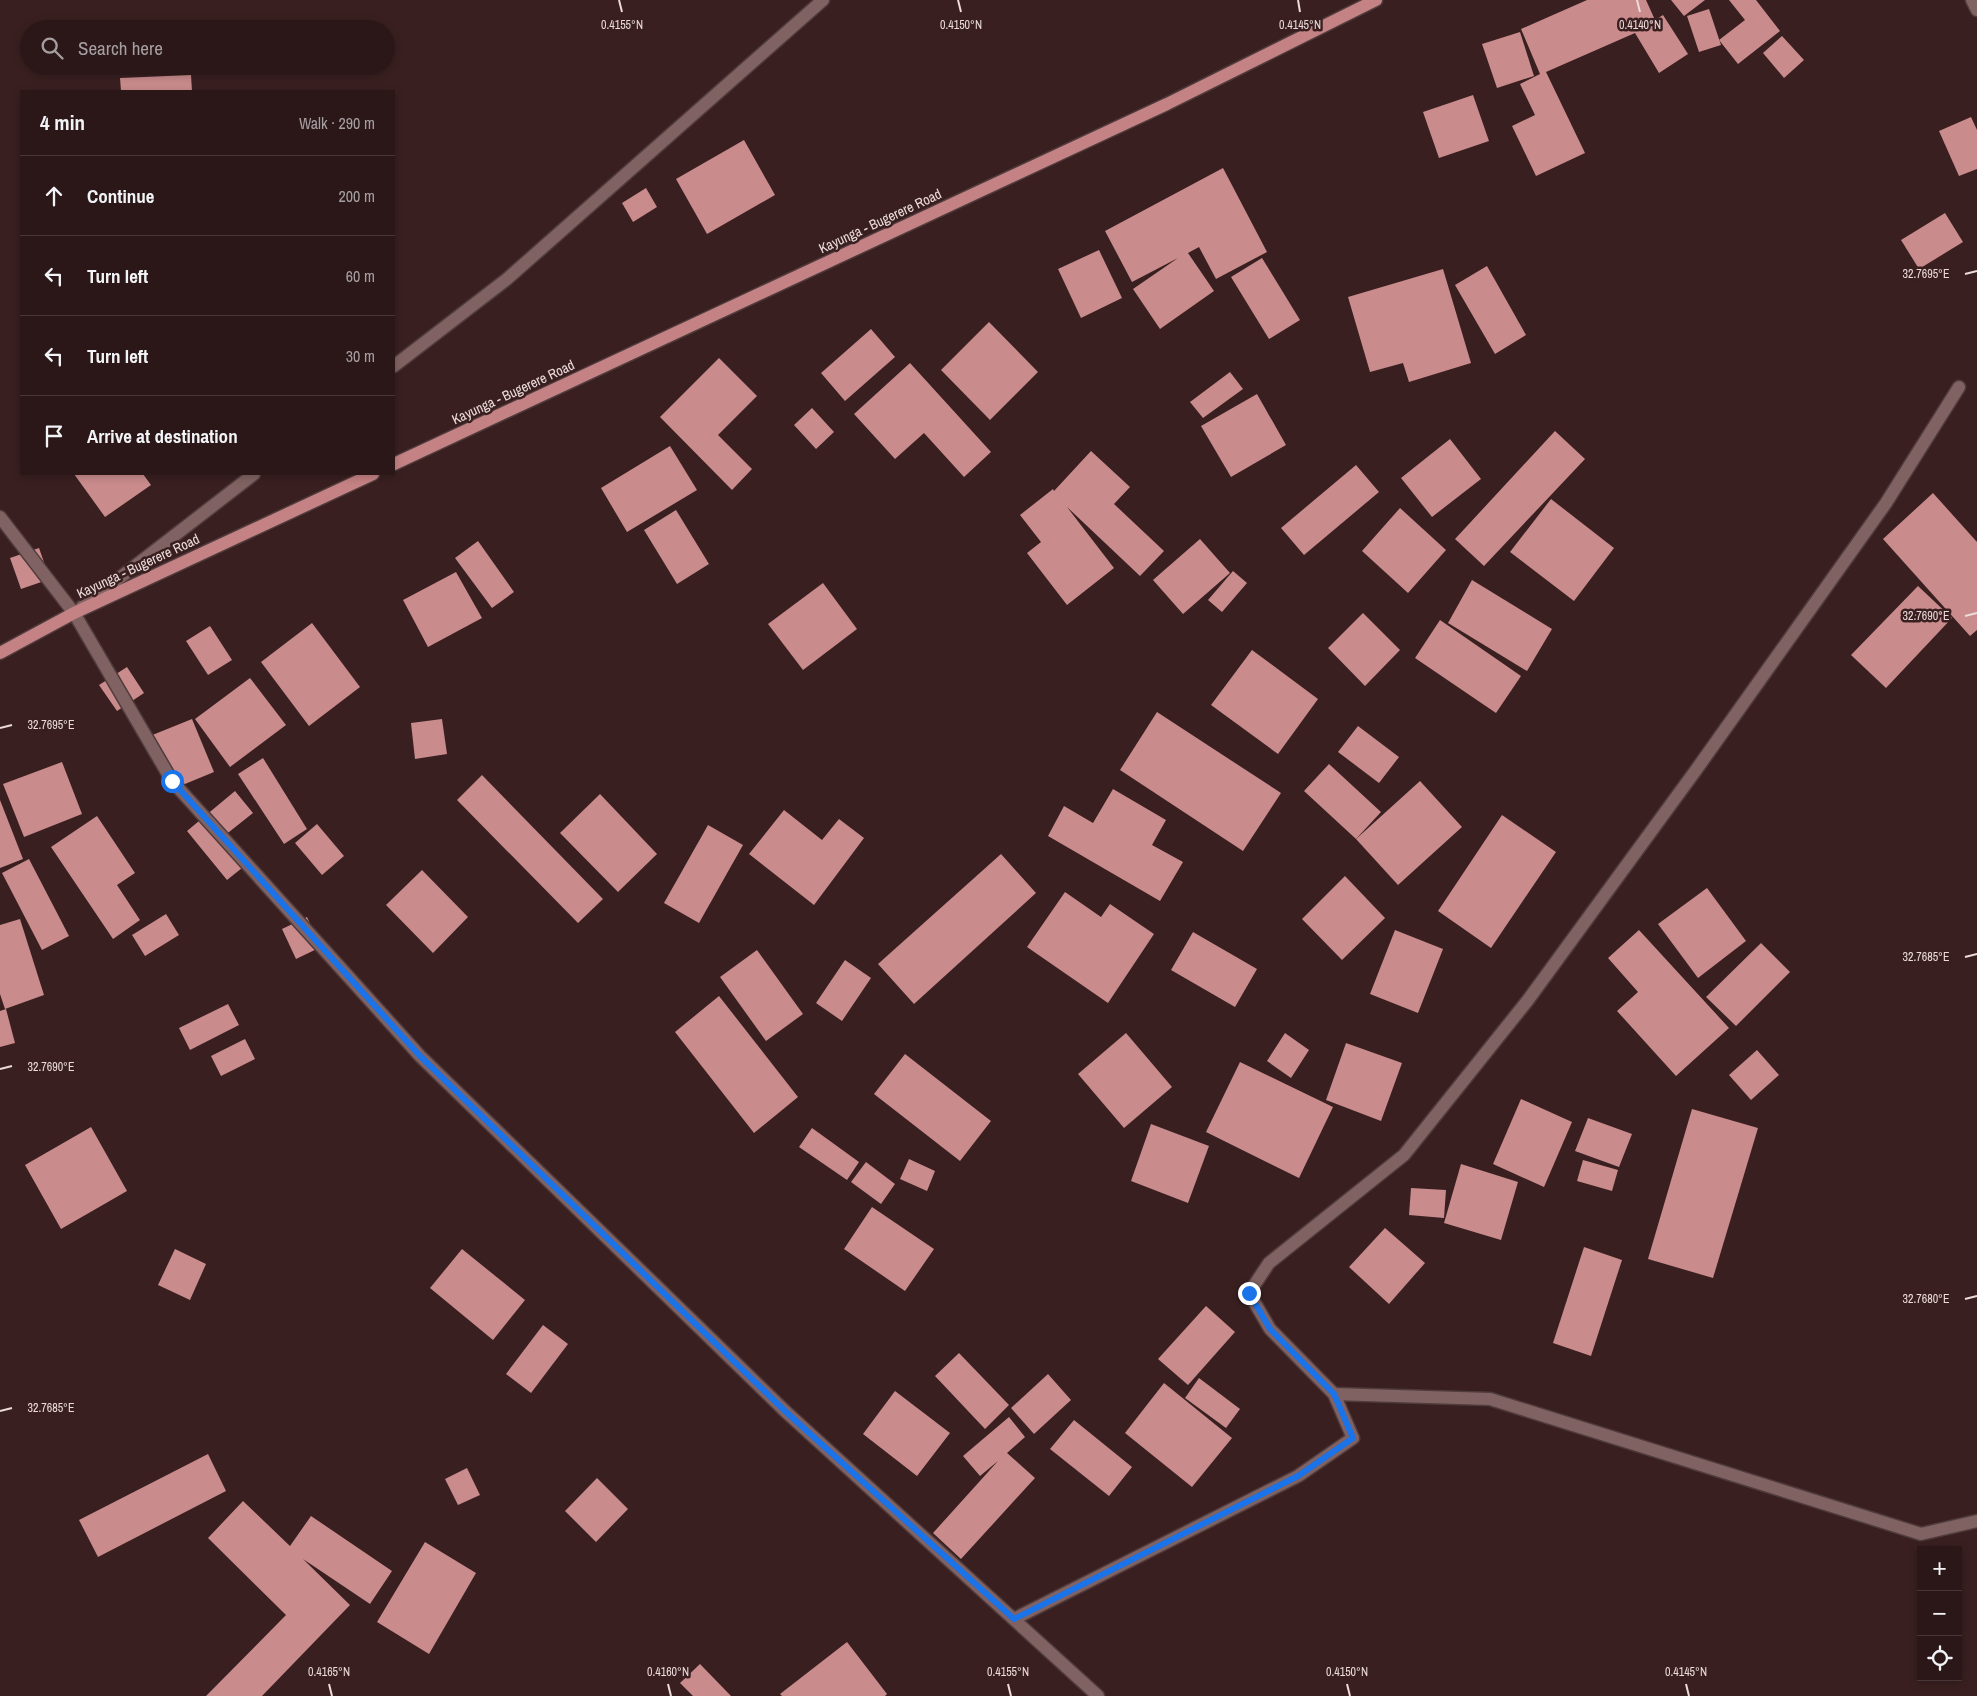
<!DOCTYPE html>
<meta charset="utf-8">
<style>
body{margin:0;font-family:"Archivo Narrow",sans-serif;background:#332021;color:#f1f3f6}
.controls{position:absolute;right:15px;bottom:15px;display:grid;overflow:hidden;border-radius:0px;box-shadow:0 2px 8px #0003}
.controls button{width:45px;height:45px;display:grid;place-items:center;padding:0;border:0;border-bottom:1px solid #473637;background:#2b1718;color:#f1f3f6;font:25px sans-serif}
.stop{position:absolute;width:15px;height:15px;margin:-11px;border:4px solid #1a73e8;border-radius:50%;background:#fff}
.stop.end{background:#1a73e8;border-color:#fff;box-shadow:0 1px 5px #0008}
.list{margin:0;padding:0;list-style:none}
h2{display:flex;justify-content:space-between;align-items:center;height:65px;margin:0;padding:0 20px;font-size:21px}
h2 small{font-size:16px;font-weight:400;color:#a69fa2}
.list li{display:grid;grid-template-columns:32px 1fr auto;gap:15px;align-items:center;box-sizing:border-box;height:80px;padding:0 20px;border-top:1px solid #473637}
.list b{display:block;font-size:19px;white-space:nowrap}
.list em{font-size:16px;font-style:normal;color:#a69fa2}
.icon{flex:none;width:28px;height:28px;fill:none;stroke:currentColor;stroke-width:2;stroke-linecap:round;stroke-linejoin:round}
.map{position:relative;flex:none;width:1977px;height:1696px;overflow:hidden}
.search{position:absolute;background:#2b1718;box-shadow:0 2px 8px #0003;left:20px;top:20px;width:375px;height:55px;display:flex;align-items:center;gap:12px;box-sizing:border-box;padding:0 18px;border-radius:28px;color:#a69fa2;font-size:19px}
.panel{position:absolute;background:#2b1718;box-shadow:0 2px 8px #0003;left:20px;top:90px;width:375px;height:385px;border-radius:0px}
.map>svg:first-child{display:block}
.building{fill:#c98b8c}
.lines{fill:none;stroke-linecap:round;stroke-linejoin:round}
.minor-casing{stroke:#503b3c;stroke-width:15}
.major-casing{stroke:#503b3c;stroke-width:15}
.minor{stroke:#806262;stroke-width:12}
.major{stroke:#c48284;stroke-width:12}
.route{stroke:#1a73e8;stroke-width:6}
.ticks{fill:none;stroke:#eddbdb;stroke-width:2}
.labels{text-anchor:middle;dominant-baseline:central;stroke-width:5;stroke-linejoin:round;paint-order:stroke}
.street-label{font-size:14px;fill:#eddbdb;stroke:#391f20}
.ticks-label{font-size:12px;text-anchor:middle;fill:#eddbdb;stroke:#391f20;stroke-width:5;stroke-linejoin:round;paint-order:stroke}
</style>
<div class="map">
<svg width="1977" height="1696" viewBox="0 0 1977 1696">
<rect width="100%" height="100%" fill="#391f20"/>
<g class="building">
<polygon points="1587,0 1646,0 1655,20 1663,15 1688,54 1659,73 1635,33 1546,72 1585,153 1536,176 1512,126 1535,115 1520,84 1540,74 1521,29"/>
<polygon points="1671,0 1705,0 1684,16"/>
<polygon points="1729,0 1756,0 1780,31 1738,64 1719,40 1745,20"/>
<polygon points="1709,9 1721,45 1699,52 1687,16"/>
<polygon points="1520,32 1534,76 1497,88 1482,44"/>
<polygon points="1782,36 1804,60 1784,78 1763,53"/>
<polygon points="191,75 192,91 121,91 120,78"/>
<polygon points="1473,95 1489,141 1439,158 1423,112"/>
<polygon points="1971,117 1977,130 1977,169 1959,176 1939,131"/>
<polygon points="744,140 775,195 707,234 676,179"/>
<polygon points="1223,168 1267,252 1216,279 1199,247 1188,253 1214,291 1160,329 1133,289 1178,258 1132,282 1105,231"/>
<polygon points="646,188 657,207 633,222 622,203"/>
<polygon points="1945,213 1963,242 1919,269 1901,240"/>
<polygon points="1099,250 1122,298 1081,318 1058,269"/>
<polygon points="1262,258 1300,320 1269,339 1231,277"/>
<polygon points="1487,266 1526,335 1495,354 1455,285"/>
<polygon points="1443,269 1471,363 1409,382 1403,363 1370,372 1348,297"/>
<polygon points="989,322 1038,372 990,420 941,370"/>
<polygon points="871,329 895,357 845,401 821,373"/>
<polygon points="719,358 757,396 718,435 752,469 732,490 660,417"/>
<polygon points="910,363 991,452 964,477 924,433 895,459 854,414"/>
<polygon points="1230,372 1243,389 1203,418 1190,402"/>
<polygon points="1257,394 1286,445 1231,477 1201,426"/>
<polygon points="812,408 834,432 816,449 794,425"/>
<polygon points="1555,431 1585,459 1484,566 1455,539"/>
<polygon points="1450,439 1481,479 1432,517 1401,478"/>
<polygon points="670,446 697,490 627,532 601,488"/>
<polygon points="1091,451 1130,487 1114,504 1164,551 1140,576 1067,507 1114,568 1067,605 1027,553 1041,542 1020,515 1053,489 1054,491"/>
<polygon points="1356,465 1379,492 1304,555 1281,528"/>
<polygon points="74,474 143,474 151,485 105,517"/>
<polygon points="1933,493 1977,542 1977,630 1970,636 1883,539"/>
<polygon points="1551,499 1614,548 1574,601 1510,552"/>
<polygon points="1400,508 1446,550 1408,593 1362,551"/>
<polygon points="676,510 709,564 677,584 644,530"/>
<polygon points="1200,539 1230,573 1183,614 1153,580"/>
<polygon points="478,541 514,592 492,608 455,558"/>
<polygon points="39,548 50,579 21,589 10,558"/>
<polygon points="1233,571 1247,583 1222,612 1208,600"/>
<polygon points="456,572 482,618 428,647 403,600"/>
<polygon points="1472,580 1552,629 1527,671 1448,623"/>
<polygon points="823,583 857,629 803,670 768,624"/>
<polygon points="1918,586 1952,618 1886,688 1851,655"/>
<polygon points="1363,613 1400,650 1365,686 1328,648"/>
<polygon points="1440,620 1521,676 1496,713 1415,658"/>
<polygon points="312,623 360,687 309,726 261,662"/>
<polygon points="210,626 232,660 208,675 186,641"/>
<polygon points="1252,650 1318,699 1278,754 1211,705"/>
<polygon points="127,667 144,693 117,711 99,685"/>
<polygon points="250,678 286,725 230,767 195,719"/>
<polygon points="1157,712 1281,793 1243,851 1120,770"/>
<polygon points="192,719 214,772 168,791 145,738"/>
<polygon points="442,719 447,754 415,759 411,723"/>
<polygon points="1358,726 1399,757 1379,783 1338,752"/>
<polygon points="263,758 307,829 284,844 238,774"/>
<polygon points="62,762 82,814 24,837 3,784"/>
<polygon points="1329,764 1381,812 1356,839 1304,791"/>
<polygon points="482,775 603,899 578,923 457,800"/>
<polygon points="1420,781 1462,827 1398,885 1356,839"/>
<polygon points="1113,789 1166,820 1152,845 1183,862 1160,901 1048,836 1064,806 1093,823"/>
<polygon points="235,791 253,813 224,836 247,864 227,880 187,831"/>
<polygon points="600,794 657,854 618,892 560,833"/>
<polygon points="0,800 23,859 0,868"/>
<polygon points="784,810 822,840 839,819 864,838 814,905 749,854"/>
<polygon points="1502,815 1556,852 1491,948 1438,911"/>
<polygon points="97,816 135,873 117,885 140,920 113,939 51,847"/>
<polygon points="317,824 344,856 322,875 295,843"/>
<polygon points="708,825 743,845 699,923 664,903"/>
<polygon points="1001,854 1036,893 914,1004 878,964"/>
<polygon points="29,859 69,936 42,950 2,873"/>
<polygon points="422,870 468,917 433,953 386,905"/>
<polygon points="1345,876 1385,918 1342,960 1302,919"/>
<polygon points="1707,888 1746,941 1698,978 1658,924"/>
<polygon points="1065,892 1101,917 1110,904 1154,934 1108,1003 1027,947"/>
<polygon points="166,914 179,935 145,956 132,935"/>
<polygon points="307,917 321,947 296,959 282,929"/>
<polygon points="20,919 44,995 5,1009 0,994 0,925"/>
<polygon points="1395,930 1443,949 1418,1013 1370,994"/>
<polygon points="1639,930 1729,1028 1676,1076 1617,1011 1638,992 1608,958"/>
<polygon points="1193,932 1257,969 1235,1007 1171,970"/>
<polygon points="1761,943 1790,972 1736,1026 1706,997"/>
<polygon points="757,950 803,1014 766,1041 720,977"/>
<polygon points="845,960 871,978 842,1021 816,1003"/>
<polygon points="719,996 798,1097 754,1133 675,1032"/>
<polygon points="228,1004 239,1025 190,1050 179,1028"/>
<polygon points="6,1009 15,1043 0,1047 0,1011"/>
<polygon points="1126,1033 1172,1087 1124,1128 1078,1074"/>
<polygon points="1285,1033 1309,1050 1291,1078 1267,1061"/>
<polygon points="245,1039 255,1059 221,1076 211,1056"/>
<polygon points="1346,1043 1402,1063 1381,1121 1326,1100"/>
<polygon points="1757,1050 1779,1075 1751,1100 1729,1075"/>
<polygon points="905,1054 991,1121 960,1161 874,1094"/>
<polygon points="1240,1062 1333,1107 1299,1178 1206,1132"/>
<polygon points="1521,1099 1572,1122 1544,1187 1493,1164"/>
<polygon points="1692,1109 1758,1128 1713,1278 1648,1259"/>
<polygon points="1588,1118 1632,1134 1619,1167 1575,1151"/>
<polygon points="1151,1124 1209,1146 1188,1203 1131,1181"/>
<polygon points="91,1127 127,1191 61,1229 25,1165"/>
<polygon points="812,1128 859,1162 847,1180 799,1147"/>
<polygon points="909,1159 935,1171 927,1191 900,1179"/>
<polygon points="1583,1160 1618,1170 1612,1191 1577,1181"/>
<polygon points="866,1162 895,1184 881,1204 851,1182"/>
<polygon points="1461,1164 1518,1182 1501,1240 1444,1223"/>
<polygon points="1411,1188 1446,1190 1444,1218 1409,1215"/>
<polygon points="872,1207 934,1249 905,1291 844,1249"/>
<polygon points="1385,1228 1425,1263 1389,1304 1349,1267"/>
<polygon points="1584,1247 1622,1260 1591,1356 1553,1343"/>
<polygon points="175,1249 206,1264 190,1300 158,1285"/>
<polygon points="462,1249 525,1300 493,1340 430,1288"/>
<polygon points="1206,1306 1235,1332 1188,1385 1158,1359"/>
<polygon points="543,1325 568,1344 531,1393 506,1374"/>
<polygon points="959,1353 1009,1405 985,1429 935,1376"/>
<polygon points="1048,1374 1071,1400 1034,1434 1011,1408"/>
<polygon points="1199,1378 1240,1409 1226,1428 1185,1398"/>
<polygon points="1164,1383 1232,1438 1192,1487 1125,1433"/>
<polygon points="895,1391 950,1433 917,1476 863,1434"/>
<polygon points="1009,1417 1025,1437 1007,1453 1035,1478 961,1559 933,1533 998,1461 980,1476 963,1456"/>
<polygon points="1074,1420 1132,1467 1109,1496 1050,1449"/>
<polygon points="208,1454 226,1491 98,1557 79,1520"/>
<polygon points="467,1468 480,1495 458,1505 445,1479"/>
<polygon points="597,1478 628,1509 596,1542 565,1511"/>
<polygon points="243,1501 290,1546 311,1516 392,1571 370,1604 303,1559 350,1605 262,1696 206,1696 286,1615 208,1538"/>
<polygon points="425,1542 476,1573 429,1654 377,1622"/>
<polygon points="847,1642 887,1694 885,1696 782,1696 780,1694"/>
<polygon points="700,1664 731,1696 693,1696 680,1683"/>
</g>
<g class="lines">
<defs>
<g id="minor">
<polyline points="1972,0 1977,10"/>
<polyline points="394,366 507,279 823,0"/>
<polyline points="0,517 74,613 172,781 420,1056 785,1411 1098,1696"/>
<polyline points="82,607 254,474"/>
<polyline points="1334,1394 1490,1399 1921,1534 1977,1521"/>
<polyline points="1014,1619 1298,1476 1353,1438 1334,1394 1270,1329 1249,1293 1269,1263 1404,1155 1528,1000 1696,770 1886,503 1959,387"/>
</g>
<g id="major">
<polyline points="394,464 1167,104 1376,0"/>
<polyline points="0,653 74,613 373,474"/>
</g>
</defs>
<use href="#minor" class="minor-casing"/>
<use href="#major" class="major-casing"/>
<use href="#minor" class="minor"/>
<use href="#major" class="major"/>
</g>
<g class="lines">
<polyline class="route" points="172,781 420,1056 785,1411 1014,1619 1298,1476 1353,1438 1334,1394 1270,1329 1249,1293"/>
</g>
<path class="ticks" d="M619,0L622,12M958,0L961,12M1298,0L1300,12M1637,0L1640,12M1965,274L1977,271M1965,616L1977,613M0,728L12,725M1965,957L1977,954M0,1069L12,1066M1965,1299L1977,1296M0,1411L12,1408M329,1684L332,1696M668,1684L671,1696M1008,1684L1011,1696M1347,1684L1350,1696M1686,1684L1689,1696"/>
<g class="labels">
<g class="street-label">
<text transform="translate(880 221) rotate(-25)">Kayunga - Bugerere Road</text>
<text transform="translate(513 392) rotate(-25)">Kayunga - Bugerere Road</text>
<text transform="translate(138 566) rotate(-25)">Kayunga - Bugerere Road</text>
</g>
</g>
<g class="ticks-label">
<text x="622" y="29">0.4155°N</text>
<text x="961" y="29">0.4150°N</text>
<text x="1300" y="29">0.4145°N</text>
<text x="1640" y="29">0.4140°N</text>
<text x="1926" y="278">32.7695°E</text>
<text x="1926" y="620">32.7690°E</text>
<text x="51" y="729">32.7695°E</text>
<text x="1926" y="961">32.7685°E</text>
<text x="51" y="1071">32.7690°E</text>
<text x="1926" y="1303">32.7680°E</text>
<text x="51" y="1412">32.7685°E</text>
<text x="329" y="1676">0.4165°N</text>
<text x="668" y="1676">0.4160°N</text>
<text x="1008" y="1676">0.4155°N</text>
<text x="1347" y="1676">0.4150°N</text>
<text x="1686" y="1676">0.4145°N</text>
</g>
</svg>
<div class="controls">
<button>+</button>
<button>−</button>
<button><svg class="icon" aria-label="locate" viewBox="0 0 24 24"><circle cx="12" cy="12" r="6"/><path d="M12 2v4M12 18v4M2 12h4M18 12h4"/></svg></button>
</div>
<div class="stop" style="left:172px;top:781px"></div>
<div class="stop end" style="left:1249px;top:1293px"></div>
<div class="search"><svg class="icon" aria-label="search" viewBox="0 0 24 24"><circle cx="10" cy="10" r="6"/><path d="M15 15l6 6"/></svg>Search here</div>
<section class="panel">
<h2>4 min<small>Walk · 290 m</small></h2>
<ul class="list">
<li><svg class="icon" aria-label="ahead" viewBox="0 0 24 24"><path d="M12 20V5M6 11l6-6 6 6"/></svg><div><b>Continue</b></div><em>200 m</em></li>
<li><svg class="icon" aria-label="left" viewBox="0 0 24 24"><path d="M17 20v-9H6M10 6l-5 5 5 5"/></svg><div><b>Turn left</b></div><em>60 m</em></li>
<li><svg class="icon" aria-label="left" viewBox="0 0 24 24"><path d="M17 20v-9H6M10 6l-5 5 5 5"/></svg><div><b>Turn left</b></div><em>30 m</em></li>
<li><svg class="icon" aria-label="arrive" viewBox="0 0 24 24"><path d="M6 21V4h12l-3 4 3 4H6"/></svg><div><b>Arrive at destination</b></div></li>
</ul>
</section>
</div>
